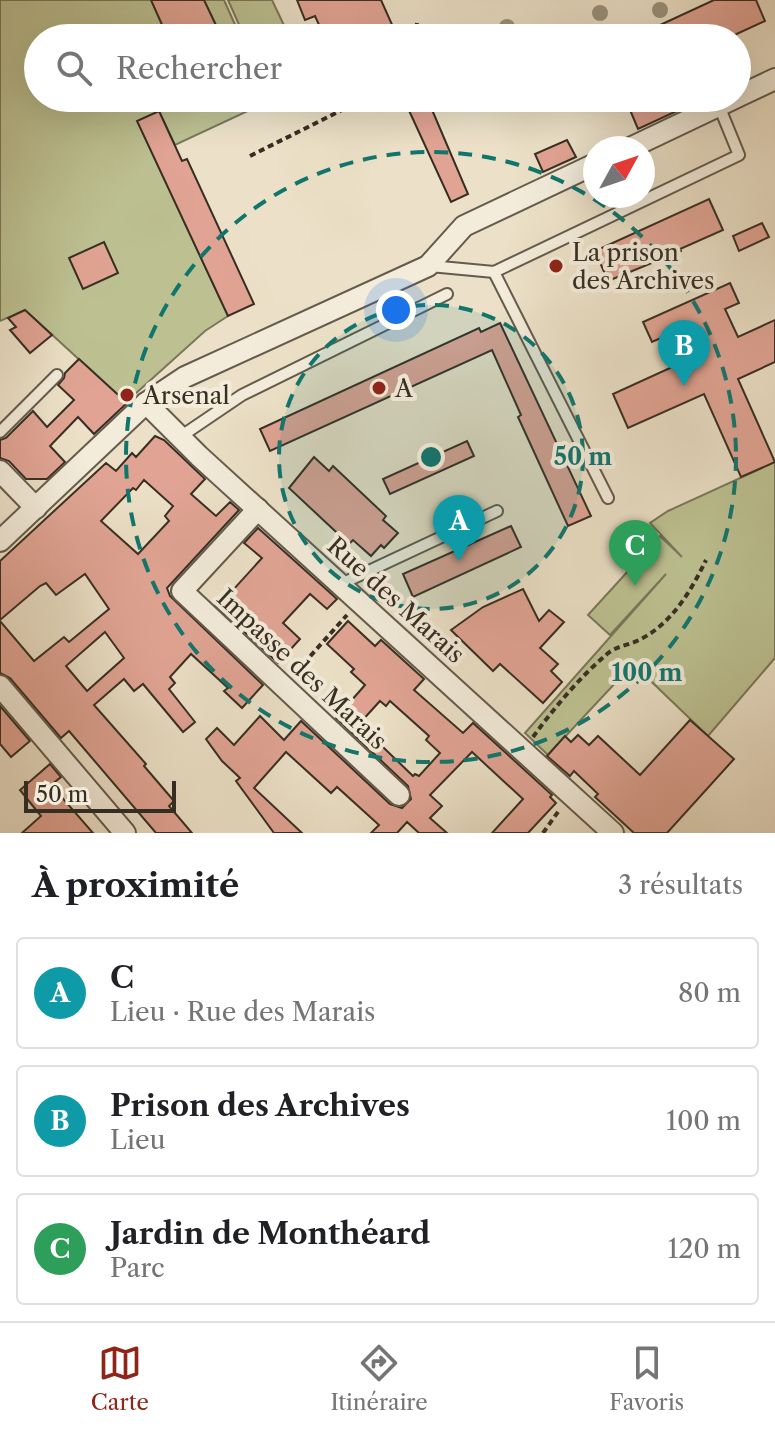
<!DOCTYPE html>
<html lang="fr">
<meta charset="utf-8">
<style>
body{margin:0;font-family:"Libre Caslon Text",serif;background:#f6f6f6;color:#202124}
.compass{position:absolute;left:583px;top:136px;width:72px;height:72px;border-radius:50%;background:#fff;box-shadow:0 8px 32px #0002;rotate:50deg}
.scale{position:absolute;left:24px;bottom:20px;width:152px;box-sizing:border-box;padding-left:8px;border:4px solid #372e23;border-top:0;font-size:22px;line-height:28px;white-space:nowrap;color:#372e23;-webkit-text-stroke:6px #f3ecdb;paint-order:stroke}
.you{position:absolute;left:396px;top:310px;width:28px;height:28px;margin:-20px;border:6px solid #fff;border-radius:50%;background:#1a73e8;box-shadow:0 0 0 12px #1a73e833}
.badge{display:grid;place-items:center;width:52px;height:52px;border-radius:50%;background:#8f2418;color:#fff;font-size:26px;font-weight:700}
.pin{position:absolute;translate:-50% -66px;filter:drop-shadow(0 2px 4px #0008)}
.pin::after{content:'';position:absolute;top:42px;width:28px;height:24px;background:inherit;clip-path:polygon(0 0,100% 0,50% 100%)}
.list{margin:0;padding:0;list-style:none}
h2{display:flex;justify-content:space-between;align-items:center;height:104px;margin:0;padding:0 32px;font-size:34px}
h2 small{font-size:26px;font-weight:400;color:#757577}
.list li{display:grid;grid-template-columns:52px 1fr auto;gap:24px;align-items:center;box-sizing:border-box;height:112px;margin:0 16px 16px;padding:0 16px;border:2px solid #e0e0e0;border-radius:8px}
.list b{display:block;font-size:30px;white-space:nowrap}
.list p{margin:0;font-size:26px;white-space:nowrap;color:#757577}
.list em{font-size:26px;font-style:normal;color:#757577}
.icon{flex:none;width:44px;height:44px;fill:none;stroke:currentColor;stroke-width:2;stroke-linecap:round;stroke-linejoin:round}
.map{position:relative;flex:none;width:775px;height:833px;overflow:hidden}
.search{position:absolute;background:#fff;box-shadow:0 8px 32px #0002;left:24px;right:24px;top:24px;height:88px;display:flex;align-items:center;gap:20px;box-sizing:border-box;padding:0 28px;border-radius:44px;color:#757577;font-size:30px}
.sheet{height:488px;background:#fff}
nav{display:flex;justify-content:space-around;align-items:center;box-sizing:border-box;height:112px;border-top:2px solid #e0e0e0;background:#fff;font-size:22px;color:#757577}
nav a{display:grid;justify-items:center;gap:4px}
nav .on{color:#8f2418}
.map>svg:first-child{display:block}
.green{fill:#bdc192;stroke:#7a785a;stroke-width:2}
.building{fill:#e1a494;stroke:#372e23;stroke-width:2;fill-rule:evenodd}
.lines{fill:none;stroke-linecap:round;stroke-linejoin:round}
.service-casing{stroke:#645b4c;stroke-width:14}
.minor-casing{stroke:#645b4c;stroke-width:24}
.path{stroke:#372e23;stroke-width:4;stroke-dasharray:6 4;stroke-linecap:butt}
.service{stroke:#f3ecdb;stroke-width:10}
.minor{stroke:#f3ecdb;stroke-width:20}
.tree{fill:#9b937d}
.ring{fill:none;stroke:#0f766e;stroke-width:4;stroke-dasharray:14 10}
.poi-dot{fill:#8f2418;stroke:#f3ecdb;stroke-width:3}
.labels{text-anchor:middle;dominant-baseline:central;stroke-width:8;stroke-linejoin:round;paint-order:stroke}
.poi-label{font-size:24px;fill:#372e23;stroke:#f3ecdb;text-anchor:start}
.street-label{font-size:24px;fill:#372e23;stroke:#f3ecdb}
.centre{fill:#0f766e;stroke:#f3ecdb;stroke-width:4}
.ring-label{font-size:24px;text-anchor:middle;font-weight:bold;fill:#0f766e;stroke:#f3ecdb;stroke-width:8;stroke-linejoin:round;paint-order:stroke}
</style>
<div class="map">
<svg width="775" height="833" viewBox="0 0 775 833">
<rect width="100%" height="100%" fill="#ece1c8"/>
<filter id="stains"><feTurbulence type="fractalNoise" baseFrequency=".0025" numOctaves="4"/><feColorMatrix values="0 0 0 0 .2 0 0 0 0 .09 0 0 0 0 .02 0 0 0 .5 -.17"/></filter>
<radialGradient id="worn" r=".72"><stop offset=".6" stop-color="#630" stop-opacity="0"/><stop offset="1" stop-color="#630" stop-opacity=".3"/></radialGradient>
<g class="green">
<polygon points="0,0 151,0 168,38 38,38 38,98 268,98 269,101 175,145 159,111 138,122 228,316 205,331 135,394 128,387 119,396 25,310 0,321"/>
<polygon points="204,0 224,0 241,38 222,38"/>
<polygon points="228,0 272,0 290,38 245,38"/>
<polygon points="775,462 775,658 708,736 633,664 548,755 525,733 666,574 610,635 588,615 660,536 682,557 650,523 668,511"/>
</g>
<g class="building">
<polygon points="151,0 204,0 222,38 168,38"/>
<polygon points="297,0 381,0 398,38 325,38 315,16 305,20"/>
<polygon points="714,0 756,0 765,21 728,38 666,38 660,25"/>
<polygon points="420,98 427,98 468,194 451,202 406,104"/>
<polygon points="625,98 705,98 638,129"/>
<polygon points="159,111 182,161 187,159 254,304 228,316 137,121"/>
<polygon points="567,140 576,157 543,172 535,154"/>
<polygon points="709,199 723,230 680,249 681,251 608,281 595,251"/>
<polygon points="762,223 769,237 739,251 733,236"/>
<polygon points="104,242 118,273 83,289 69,258"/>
<polygon points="730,283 739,303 725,309 738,337 775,320 775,362 738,379 775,462 741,477 704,394 628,428 613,394 692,358 679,330 652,342 643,322"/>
<polygon points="25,310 52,335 30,353 10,330 16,327 8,318"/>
<polygon points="500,323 591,516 568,526 518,417 521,415 492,350 270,451 260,429 479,328 481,332"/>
<polygon points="79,359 127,403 94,434 78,417 50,446 65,462 47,479 26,479 9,461 0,458 0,440 6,438 33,411 47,427 74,400 58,385 64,378 65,373"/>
<path d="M155,436L164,440L205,479L191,494L216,516L230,502L239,510L167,588L170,596L263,685L242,708L224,691L228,688L191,654L170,677L175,683L169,689L195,722L183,732L143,684L134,691L124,679L94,705L146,764L144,766L174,801L169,806L192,833H156L69,731L61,738L10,678L0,673V621L34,661L64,637L69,642L109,609L85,574L56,595L46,583L40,586L0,620V561L106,463L116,471L132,453L136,457ZM144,480L173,506L165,516L169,521L138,554L101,521L133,488L136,490ZM105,632L124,658L87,691L66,666Z"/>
<polygon points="467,441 474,456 390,494 383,479"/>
<polygon points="314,457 329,471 333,466 386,516 383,520 398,533 384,548 381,545 371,556 353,540 349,544 289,488"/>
<polygon points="511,526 521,547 413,597 403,574"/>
<polygon points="258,528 337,599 327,609 310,594 283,623 300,639 278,663 215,605 222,597 224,600 262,558 244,543"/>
<polygon points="523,589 539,621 549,610 564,622 540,648 558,664 551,671 562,682 543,703 500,664 493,671 451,630 483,607"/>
<path d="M348,621L375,646L381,640L424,679L414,690L463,733L473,723L552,795L550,797L556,803L528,833H492L523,799L472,752L430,795L442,806L430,818L447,833H419L407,822L397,833H371L379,825L337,787L331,793L286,752L254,788L302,833H274L236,781L240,778L222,761L206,739L217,728L234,745L260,716L284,740L301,721L390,804L402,808L411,799L408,786L336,718L365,685L351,672L354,669L327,644ZM380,701L386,706L390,701L429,736L426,740L440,753L419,776L415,774L413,776L359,724Z"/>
<polygon points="0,706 30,741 11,757 0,744"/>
<polygon points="690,720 734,759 667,833 634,833 595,797 598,794 574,771 570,776 547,756 565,736 571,742 578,735 589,745 598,736 640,775"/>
<polygon points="50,764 61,777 51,785 93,833 22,833 41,816 20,790"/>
</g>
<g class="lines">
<defs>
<g id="service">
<polyline points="430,266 494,272 739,155 719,106"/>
<polyline points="494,272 608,498"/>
<polyline points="0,432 57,375"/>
<polyline points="180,437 242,395 447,294"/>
<polyline points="341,584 497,511"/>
</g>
<g id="minor">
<polyline points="737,97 775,79"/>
<polyline points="630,148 735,98"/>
<polyline points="146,403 199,456 613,833"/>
<polyline points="0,471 36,508"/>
<polyline points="258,509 182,591 399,795"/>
<polyline points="0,541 146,403 185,377 428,266 464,226 595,164"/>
<polyline points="0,686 125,833"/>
</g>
</defs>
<use href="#service" class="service-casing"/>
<use href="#minor" class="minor-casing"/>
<g class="path">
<polyline points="416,38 417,23"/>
<polyline points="622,38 637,31"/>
<polyline points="250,156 366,98"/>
<polyline points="297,671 347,615"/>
<path d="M533,737C554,708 580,677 607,654C616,646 630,645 641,639C672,623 691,591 706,560"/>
<polyline points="543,833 560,809"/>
</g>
<use href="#service" class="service"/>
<use href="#minor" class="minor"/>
</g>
<g class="tree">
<circle cx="660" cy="10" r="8"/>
<circle cx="600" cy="13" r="8"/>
<circle cx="507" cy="27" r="8"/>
</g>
<circle cx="431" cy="457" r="152" fill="#0f766e" fill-opacity=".12"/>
<g class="ring">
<circle cx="431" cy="457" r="152"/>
<circle cx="431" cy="457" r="305"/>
</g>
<g class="poi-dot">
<circle cx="556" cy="266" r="8"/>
<circle cx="379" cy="388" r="8"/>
<circle cx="127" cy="395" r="8"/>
</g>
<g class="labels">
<g class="poi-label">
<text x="572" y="252">La prison<tspan x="572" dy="28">des Archives</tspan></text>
<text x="395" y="388">A</text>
<text x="143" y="395">Arsenal</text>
</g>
<g class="street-label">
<text transform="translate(396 600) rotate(42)">Rue des Marais</text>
<text transform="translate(302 669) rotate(43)">Impasse des Marais</text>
</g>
</g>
<circle cx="431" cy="457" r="12" class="centre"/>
<g class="ring-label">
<text x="583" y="465">50 m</text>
<text x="647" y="681">100 m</text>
</g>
<rect width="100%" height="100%" filter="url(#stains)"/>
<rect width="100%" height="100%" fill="url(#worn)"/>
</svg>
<svg class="compass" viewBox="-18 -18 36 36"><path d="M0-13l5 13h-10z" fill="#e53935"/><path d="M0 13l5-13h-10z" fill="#757577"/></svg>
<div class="scale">50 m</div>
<div class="you"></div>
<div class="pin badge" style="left:459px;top:561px;background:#0f9aa8">A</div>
<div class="pin badge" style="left:684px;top:386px;background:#0f9aa8">B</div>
<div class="pin badge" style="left:635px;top:586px;background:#2e9e5b">C</div>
<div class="search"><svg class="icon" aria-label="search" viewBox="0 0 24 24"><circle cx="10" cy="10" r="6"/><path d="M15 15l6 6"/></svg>Rechercher</div>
</div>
<section class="sheet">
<h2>À proximité<small>3 résultats</small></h2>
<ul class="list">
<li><span class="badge" style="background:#0f9aa8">A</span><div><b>C</b><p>Lieu · Rue des Marais</p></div><em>80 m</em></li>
<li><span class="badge" style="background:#0f9aa8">B</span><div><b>Prison des Archives</b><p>Lieu</p></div><em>100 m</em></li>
<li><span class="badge" style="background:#2e9e5b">C</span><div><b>Jardin de Monthéard</b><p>Parc</p></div><em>120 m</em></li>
</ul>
</section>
<nav>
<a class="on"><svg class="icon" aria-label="map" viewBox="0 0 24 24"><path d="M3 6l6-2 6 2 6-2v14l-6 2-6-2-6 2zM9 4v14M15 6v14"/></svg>Carte</a>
<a><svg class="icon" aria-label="directions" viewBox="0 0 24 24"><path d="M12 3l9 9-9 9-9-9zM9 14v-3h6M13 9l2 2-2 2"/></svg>Itinéraire</a>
<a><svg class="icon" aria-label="saved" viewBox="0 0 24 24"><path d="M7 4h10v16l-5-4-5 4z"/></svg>Favoris</a>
</nav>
